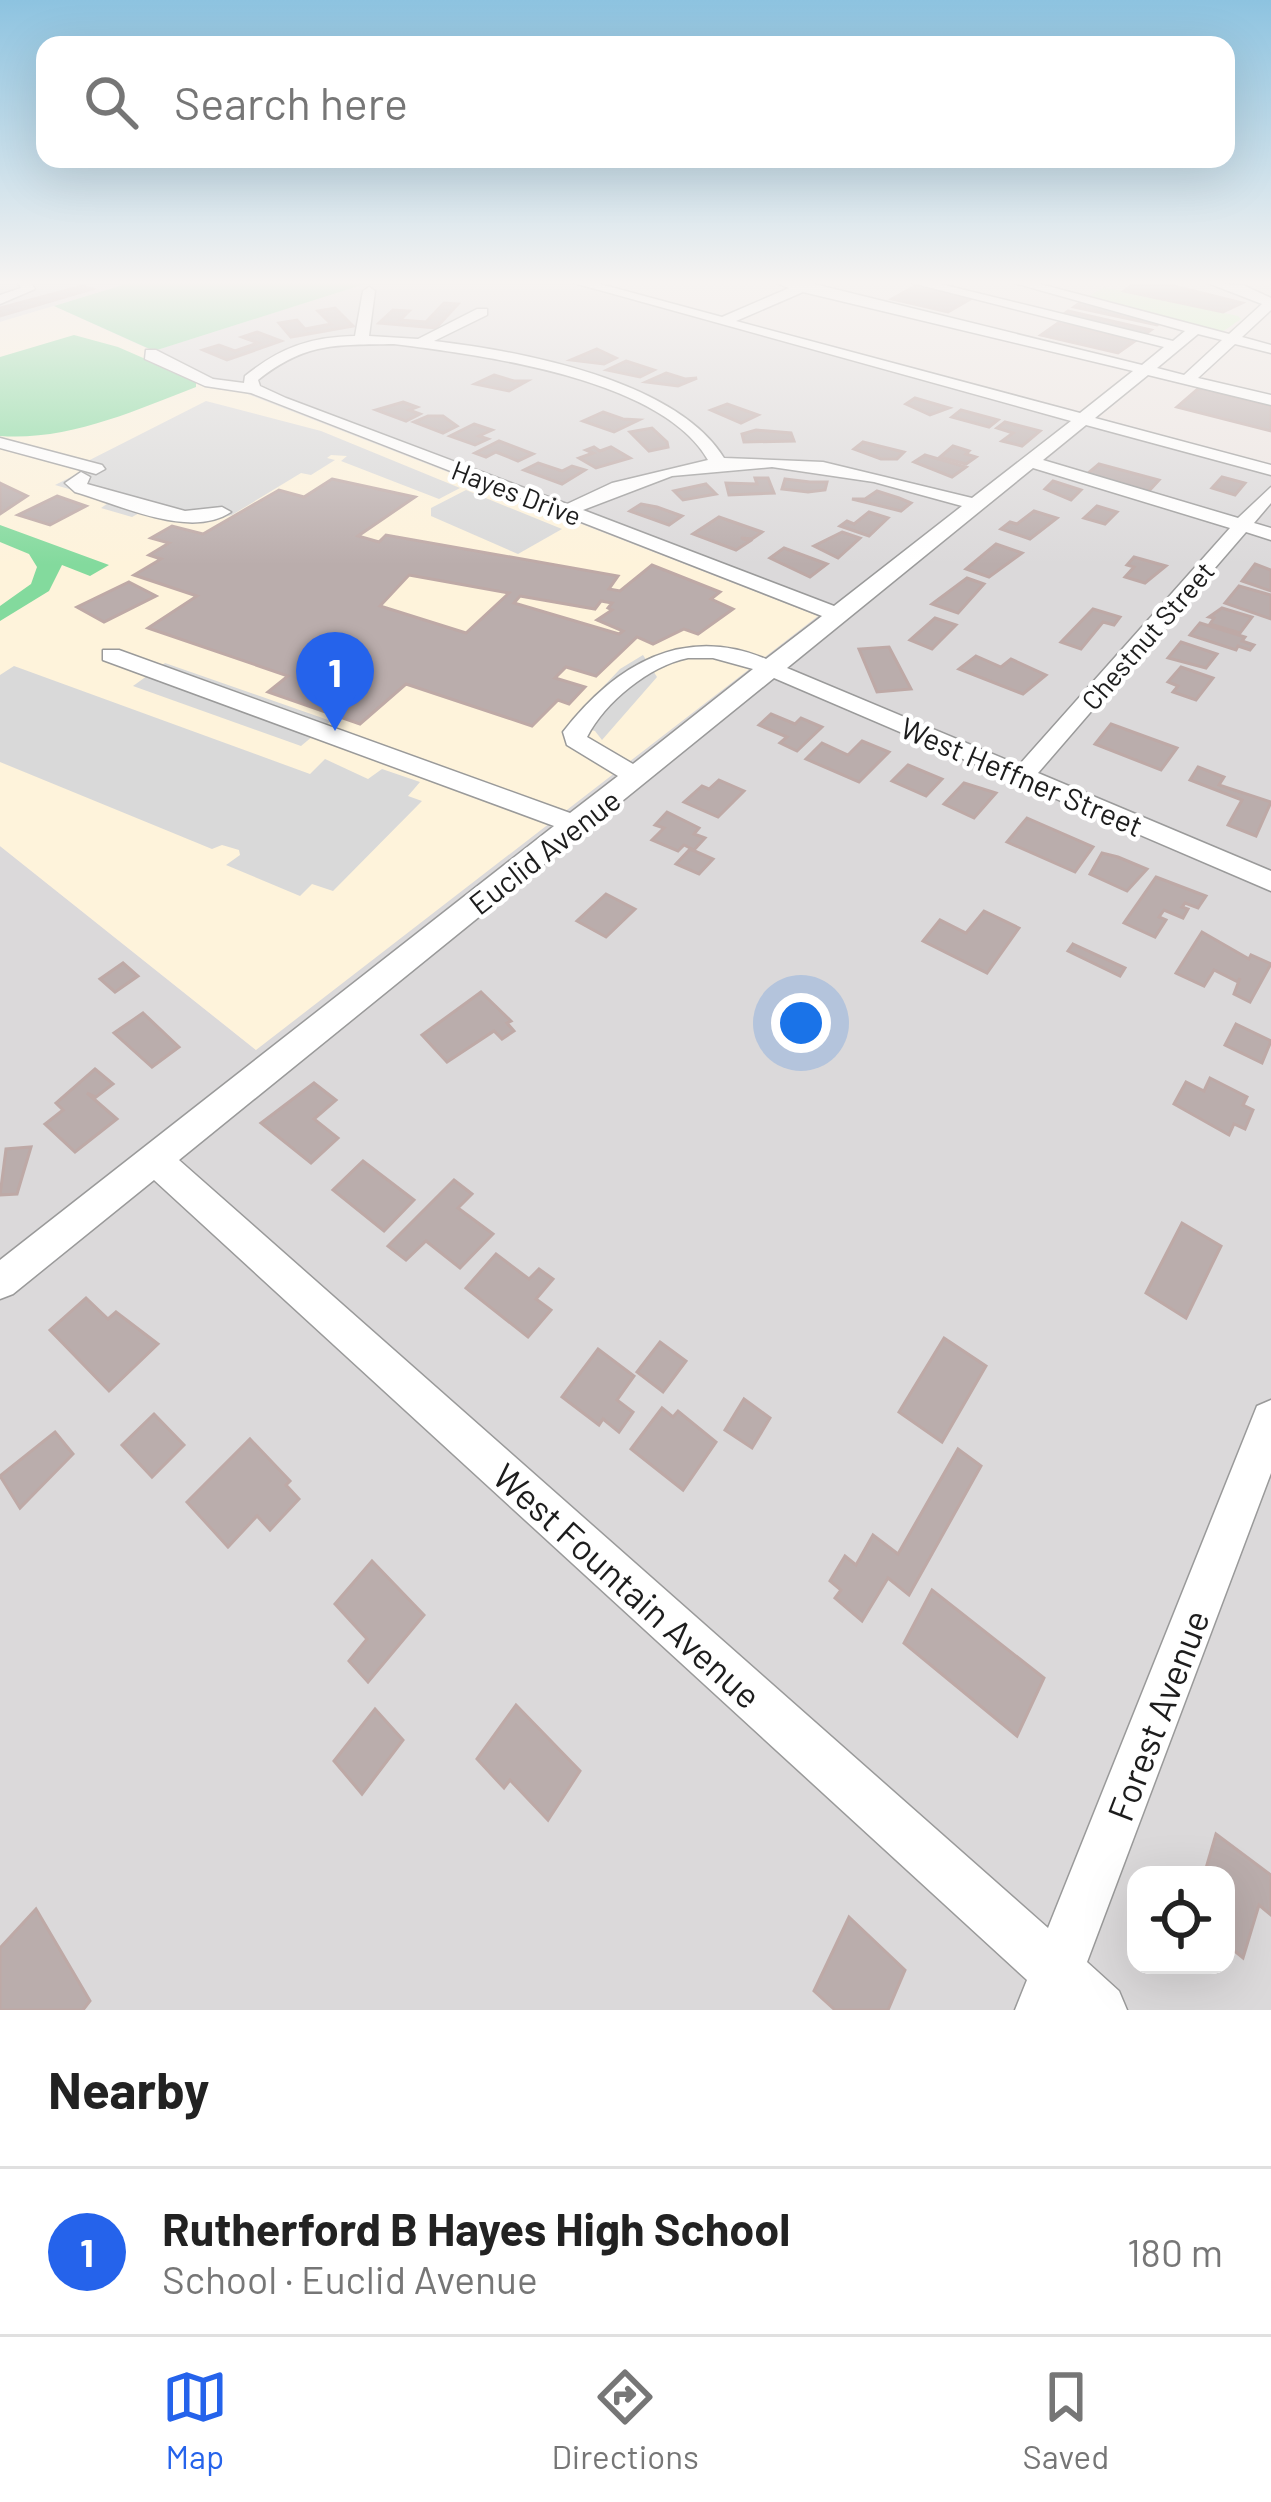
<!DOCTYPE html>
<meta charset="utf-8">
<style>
body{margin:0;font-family:Barlow,sans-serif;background:#f2f2f2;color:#222}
.controls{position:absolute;right:36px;bottom:36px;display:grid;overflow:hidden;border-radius:24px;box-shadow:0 12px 48px #0002}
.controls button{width:108px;height:108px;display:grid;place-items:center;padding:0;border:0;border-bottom:3px solid #e0e0e0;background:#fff;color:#222;font:60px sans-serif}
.you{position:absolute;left:801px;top:1023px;width:42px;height:42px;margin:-30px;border:9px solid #fff;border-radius:50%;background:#1a73e8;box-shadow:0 0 0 18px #1a73e833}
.badge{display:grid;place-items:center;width:78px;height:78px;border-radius:50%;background:#2563eb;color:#fff;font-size:39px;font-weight:700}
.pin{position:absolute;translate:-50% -99px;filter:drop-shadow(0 3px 6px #0008)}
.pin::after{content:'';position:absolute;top:63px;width:42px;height:36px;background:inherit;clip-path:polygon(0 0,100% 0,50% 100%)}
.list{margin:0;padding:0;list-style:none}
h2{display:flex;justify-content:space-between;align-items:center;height:156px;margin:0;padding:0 48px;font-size:51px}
h2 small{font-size:39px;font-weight:400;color:#767676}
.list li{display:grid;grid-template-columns:78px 1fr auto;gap:36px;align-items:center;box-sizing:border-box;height:168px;padding:0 48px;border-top:3px solid #e0e0e0}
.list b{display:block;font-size:45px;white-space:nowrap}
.list p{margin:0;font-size:39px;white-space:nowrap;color:#767676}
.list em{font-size:39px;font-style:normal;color:#767676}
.icon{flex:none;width:66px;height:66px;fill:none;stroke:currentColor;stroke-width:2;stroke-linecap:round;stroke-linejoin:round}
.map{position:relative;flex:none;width:1271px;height:2010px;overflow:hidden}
.search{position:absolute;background:#fff;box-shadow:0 12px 48px #0002;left:36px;right:36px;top:36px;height:132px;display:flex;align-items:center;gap:30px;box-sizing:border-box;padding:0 42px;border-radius:24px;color:#767676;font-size:45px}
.sheet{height:324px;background:#fff}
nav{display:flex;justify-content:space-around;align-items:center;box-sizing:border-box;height:168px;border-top:3px solid #e0e0e0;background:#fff;font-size:33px;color:#767676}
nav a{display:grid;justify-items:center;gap:6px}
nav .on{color:#2563eb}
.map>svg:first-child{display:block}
.residential{fill:#dbd9da;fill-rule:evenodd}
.education{fill:#fef3db}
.park{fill:#cdf7c0}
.pitch{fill:#83da9d}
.parking{fill:#d9d9d9}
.building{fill:#baadac;stroke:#bea9a6;stroke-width:3;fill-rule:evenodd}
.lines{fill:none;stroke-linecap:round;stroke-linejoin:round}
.minor-casing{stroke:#9a9a9a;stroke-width:3}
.minor{fill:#fff;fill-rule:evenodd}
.labels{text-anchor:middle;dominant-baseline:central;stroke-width:9;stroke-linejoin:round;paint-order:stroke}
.far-street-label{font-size:27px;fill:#1d1d1d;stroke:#fff}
.street-label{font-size:30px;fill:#1d1d1d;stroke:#fff}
.near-street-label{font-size:36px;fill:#1d1d1d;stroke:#fff}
</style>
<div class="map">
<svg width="1271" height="2010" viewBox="0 0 1271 2010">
<rect width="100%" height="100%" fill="#ede6e3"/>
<g class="residential">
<polygon points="0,283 129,283 0,322"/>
<path d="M368,283H587L1271,465V2010H0V846L256,1050L245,393L154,351ZM1136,1875H1226V1965H1136Z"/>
</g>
<polygon class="education" points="54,306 245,393 818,616 256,1050 0,846 0,322"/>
<polygon class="park" points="1104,287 1238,316 1241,319 1222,332 1086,298"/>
<g class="pitch">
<polygon points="129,283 368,283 154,351 54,306"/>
<path d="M74,335L118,347L196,381V387C134,411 68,441 0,436V357Z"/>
<polygon points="0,525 109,565 90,576 62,565 49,591 0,621 0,606 31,584 37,567 29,554 0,542"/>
</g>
<g class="parking">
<polygon points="206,401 321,431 460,488 439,499 341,461 347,456 331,455 327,458 335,460 311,475 301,473 232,515 202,523 143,511 132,517 101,508 111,501 55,485 81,472 74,468"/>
<polygon points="466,490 562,529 518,554 431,516 431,508"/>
<polygon points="643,655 657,677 602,740 595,731 569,723 620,669"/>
<polygon points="165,663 331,721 301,746 133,686"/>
<polygon points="14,666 310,774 325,759 368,779 382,769 420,782 408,796 422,801 333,891 312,884 300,896 226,865 240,855 239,850 222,845 212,849 0,762 0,675"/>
</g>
<g class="building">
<polygon points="1135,283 1162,283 1242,303 1223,312 1124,291"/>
<polygon points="917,285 972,298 948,312 892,299"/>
<polygon points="82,286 92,289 0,316 0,308"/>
<polygon points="1081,302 1164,320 1157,325 1074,307"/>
<polygon points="444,303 458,304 436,328 379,323 393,310 409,311 400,320 426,322"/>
<polygon points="335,308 353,326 291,337 279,323 297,320 305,329 331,324 318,311"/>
<polygon points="1068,311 1151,330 1144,335 1061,316"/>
<polygon points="1058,323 1135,341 1118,353 1041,335"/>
<polygon points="257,332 281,341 227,360 203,350 219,345 235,351 258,343 242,337"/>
<polygon points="597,349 616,358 604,364 571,360"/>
<polygon points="626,361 654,370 640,377 607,370"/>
<polygon points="666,373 685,379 697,378 678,386 646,382"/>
<polygon points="494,375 514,381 527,381 509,391 475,384"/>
<polygon points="1199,388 1271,406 1271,431 1177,407"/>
<polygon points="915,398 949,408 930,415 906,404"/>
<polygon points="403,402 417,407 409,410 420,414 406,421 376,410"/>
<polygon points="727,404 758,415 741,423 711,410"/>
<polygon points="961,410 998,420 989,427 952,417"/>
<polygon points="603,412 623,419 639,420 614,432 583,421"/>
<polygon points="428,416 443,416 457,426 443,433 414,422"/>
<polygon points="1005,422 1040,431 1022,446 1002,441 1013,433 997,428"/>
<polygon points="474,424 492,430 479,436 488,439 475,445 450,436"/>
<polygon points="652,428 667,442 668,447 649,451 630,432"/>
<polygon points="756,430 791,433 794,441 744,442 742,434"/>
<polygon points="499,441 533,454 518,461 496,452 486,457 475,453"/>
<polygon points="863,442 904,452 897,459 881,459 854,449"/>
<polygon points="953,446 969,451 966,454 976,457 966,464 940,457"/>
<polygon points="594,447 600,451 611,447 630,458 596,468 579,458 593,453 586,450"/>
<polygon points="925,455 966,467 952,477 914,462"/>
<polygon points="538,463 562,471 572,466 585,470 562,484 524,470"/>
<polygon points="1099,464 1159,480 1148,492 1087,474"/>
<polygon points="1222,477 1245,483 1235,495 1212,488"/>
<polygon points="755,478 768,478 774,493 729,495 726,483 757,484"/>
<path d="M332,479L415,497L358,536L379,542L386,535L618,576L609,589L620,591L652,565L720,592L711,599L733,609L698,634L684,629L653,644L637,637L596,676L566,667L555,678L585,687L569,704L558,700L532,726L406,684L360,724L268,692L288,676L148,628L197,596L134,575L161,559L149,555L169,543L151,538L172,526L203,534L279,490L304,497ZM409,575L509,593L466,633L380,606ZM520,596L595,609L601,601L612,603L608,608L612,610L597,620L623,631L619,634L514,603Z"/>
<polygon points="785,479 810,482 827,482 825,490 808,492 782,489"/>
<polygon points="1053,481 1081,490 1071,500 1045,489"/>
<polygon points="0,483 27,496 0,514"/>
<polygon points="706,484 716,494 683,500 674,491"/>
<polygon points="877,491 899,498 911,503 901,511 852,499 865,499"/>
<polygon points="57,496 86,506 50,525 18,515"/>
<polygon points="641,504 657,507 682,516 669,525 630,511"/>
<polygon points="1097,506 1117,512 1105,524 1084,518"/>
<polygon points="1034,511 1057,518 1030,539 1001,529 1010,522 1017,524"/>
<polygon points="869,512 888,518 869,536 840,526 847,521 854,524"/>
<polygon points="719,517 762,532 752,539 741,538 750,541 736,550 693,534"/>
<polygon points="842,532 860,538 838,558 814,546"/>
<polygon points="996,544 1022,553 989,577 966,569"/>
<polygon points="784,548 827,564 810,577 770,558"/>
<polygon points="1134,557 1166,566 1145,583 1125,577 1134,567 1127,565"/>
<polygon points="1255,564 1271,570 1271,591 1242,581"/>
<polygon points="967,578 984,584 958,613 932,604"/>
<polygon points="129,582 156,596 104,622 77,607"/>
<polygon points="1239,586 1271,595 1271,619 1225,603"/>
<polygon points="1222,608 1252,617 1240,633 1210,624 1214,618 1209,617"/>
<polygon points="1093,609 1120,617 1114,625 1103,622 1081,649 1061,642"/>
<polygon points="935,618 956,625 932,649 910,640"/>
<polygon points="1200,623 1245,637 1242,641 1254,645 1250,650 1238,646 1236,650 1190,635"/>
<polygon points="1181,642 1217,654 1206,668 1168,658"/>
<polygon points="889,647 911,689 877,692 859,649"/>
<polygon points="976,656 1001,667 1011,659 1046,675 1023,694 959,669"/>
<polygon points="1181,667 1213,678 1196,700 1173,692 1178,686 1168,682"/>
<polygon points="771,714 795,724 801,718 822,727 797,751 780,743 787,737 759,725"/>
<polygon points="1111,724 1177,748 1161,770 1095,744"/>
<polygon points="862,741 889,752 859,782 806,759 822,743 848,755"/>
<polygon points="908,765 942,779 926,796 892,781"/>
<polygon points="1198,767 1224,777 1219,785 1271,802 1256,836 1228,825 1242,800 1190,780"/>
<polygon points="719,780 744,791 718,817 684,802 702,786 709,789"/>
<polygon points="964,783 996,793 974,818 944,804"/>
<polygon points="667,812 699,828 694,834 705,838 694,850 684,845 678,851 652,840 664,828 655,825"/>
<polygon points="1027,818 1093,847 1075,872 1007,842"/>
<polygon points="690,849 713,859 699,874 676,864"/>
<polygon points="1102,853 1118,857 1147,869 1127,891 1090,874"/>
<polygon points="1156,877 1206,896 1198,908 1185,903 1182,907 1188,909 1183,918 1164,910 1159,917 1166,920 1155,937 1124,923"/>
<polygon points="606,894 635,909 606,937 577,921"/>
<polygon points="984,911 1019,928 987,973 923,941 940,920 966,933"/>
<polygon points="1202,932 1249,959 1251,955 1271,964 1250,1002 1234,994 1240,978 1238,982 1214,970 1204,986 1176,973"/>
<polygon points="1073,944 1125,968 1120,976 1068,951"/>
<polygon points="123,963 138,976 115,992 100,979"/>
<polygon points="481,992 511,1021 507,1023 514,1031 502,1039 494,1031 447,1062 422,1035"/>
<polygon points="143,1013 179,1047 152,1067 114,1033"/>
<polygon points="1236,1024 1271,1041 1262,1063 1225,1045"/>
<polygon points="95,1069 113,1084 96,1097 87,1093 117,1119 75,1152 45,1124 63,1110 56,1103"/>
<polygon points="1210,1078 1247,1097 1243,1105 1253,1110 1245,1129 1234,1124 1229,1135 1174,1104 1186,1082 1204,1091"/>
<polygon points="314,1083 336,1100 314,1119 338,1138 311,1163 261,1123"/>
<polygon points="31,1147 17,1194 0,1195 6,1149"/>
<polygon points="363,1161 414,1200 384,1231 333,1190"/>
<polygon points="454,1180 472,1194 458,1208 493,1234 460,1268 426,1241 406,1260 388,1246"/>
<polygon points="1182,1223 1221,1246 1186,1318 1146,1293"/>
<polygon points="496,1254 529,1279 539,1269 553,1279 536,1299 551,1310 528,1337 466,1288"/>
<polygon points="86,1298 108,1319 116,1312 158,1344 109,1391 50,1330"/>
<polygon points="944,1338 986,1366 942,1442 899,1412"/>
<polygon points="660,1342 686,1361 663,1392 637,1372"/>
<polygon points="598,1349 634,1376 617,1400 633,1412 619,1432 603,1419 599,1425 562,1397"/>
<polygon points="744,1399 770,1418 752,1448 725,1430"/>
<polygon points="662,1408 673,1417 678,1411 716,1442 683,1490 631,1449"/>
<polygon points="154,1414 184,1445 152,1477 122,1445"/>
<polygon points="55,1432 73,1454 20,1508 0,1476"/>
<polygon points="250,1439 290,1481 286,1485 299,1499 270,1530 257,1516 228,1547 187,1502"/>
<polygon points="958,1449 981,1466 909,1595 888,1578 862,1621 835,1598 841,1590 830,1581 845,1556 856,1565 873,1535 898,1554"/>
<polygon points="372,1561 424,1615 368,1682 349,1661 367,1639 335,1604"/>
<polygon points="932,1590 1044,1678 1017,1736 904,1643"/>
<polygon points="516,1705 580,1771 548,1820 510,1780 504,1788 477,1759"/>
<polygon points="375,1709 403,1740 362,1794 334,1761"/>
<polygon points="1216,1834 1271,1875 1271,1915 1259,1905 1243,1958 1226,1944 1226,1875 1204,1875"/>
<polygon points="36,1909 90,2001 83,2010 0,2010 0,1948"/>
<polygon points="849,1917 905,1970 888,2010 835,2010 814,1991"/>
</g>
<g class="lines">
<defs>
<g id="minor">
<polygon points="18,283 31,283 35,289 0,304 0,295 21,288"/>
<path d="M574,283H596L722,317L789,288L777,283H810L1142,365L1164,347L912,283H936L1173,341L1185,331L1014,283H1036L1229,334L1262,304L1208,283L1243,285L1271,298V310L1242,337L1271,345V353L1235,344L1198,378L1271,395V405L1148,375L1095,418L1271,465V475L1086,425L1043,460L1238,518L1271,487V503L1254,523L1271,528V540L1246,532L1038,773L1271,871V891L774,678L179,1160L1048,1928L1257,1406L1271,1400V1473L1087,1962L1119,1991L1127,2010H1015L1027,1980L154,1180L13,1294L0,1299V1260L554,826L103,660V650H119L570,813L618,776L567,745L563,732C615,665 683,624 766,659L822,616L251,393L205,386L145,359L146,350H156L213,379L244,383L245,376C280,348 309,337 355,336L363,291L369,287L375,291L369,336L418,339L477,309H487V315L434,341C520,351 676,380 724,458L823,462L972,498L1071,421ZM803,292L1133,371L1080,413L736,321ZM1198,334L1222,340L1184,375L1157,368ZM394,344C481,355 661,378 708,460L612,483L567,504L286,398L260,386L258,380C306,342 335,345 394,344ZM772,467L874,482L962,506L834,606L583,510L672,476ZM1033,468L1230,528L1019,765L787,668ZM688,658H713L753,669L633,764L587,737C605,702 649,666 688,658Z"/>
<polygon points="0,438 102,465 105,469 96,474 0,448"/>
<path d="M81,472L90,477L87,484L185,511L222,507L231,512C190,540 118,504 75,492L65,483Z"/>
</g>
</defs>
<use href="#minor" class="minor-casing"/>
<use href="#minor" class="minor"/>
</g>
<linearGradient id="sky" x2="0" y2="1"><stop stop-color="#8dc3e0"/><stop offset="0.5" stop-color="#f7f4f2"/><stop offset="1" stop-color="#f7f4f2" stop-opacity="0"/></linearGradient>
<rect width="1271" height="565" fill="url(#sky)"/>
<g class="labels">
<g class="far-street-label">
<text transform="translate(517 492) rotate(21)">Hayes Drive</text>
<text transform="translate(1147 635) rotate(-49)">Chestnut Street</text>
</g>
<g class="street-label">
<text transform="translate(1022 776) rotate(23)">West Heffner Street</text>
<text transform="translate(544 851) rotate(-38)">Euclid Avenue</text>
</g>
<g class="near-street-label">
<text transform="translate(628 1585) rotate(42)">West Fountain Avenue</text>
<text transform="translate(1157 1715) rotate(-69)">Forest Avenue</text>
</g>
</g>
</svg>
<div class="controls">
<button><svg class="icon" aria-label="locate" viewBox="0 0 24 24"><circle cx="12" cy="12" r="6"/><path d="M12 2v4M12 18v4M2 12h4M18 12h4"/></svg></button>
</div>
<div class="you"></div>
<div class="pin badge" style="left:335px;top:731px">1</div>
<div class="search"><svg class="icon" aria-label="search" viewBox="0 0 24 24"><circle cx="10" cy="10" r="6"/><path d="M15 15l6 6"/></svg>Search here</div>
</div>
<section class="sheet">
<h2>Nearby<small></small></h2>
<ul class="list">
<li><span class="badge">1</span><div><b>Rutherford B Hayes High School</b><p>School · Euclid Avenue</p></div><em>180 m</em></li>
</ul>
</section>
<nav>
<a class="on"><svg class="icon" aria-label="map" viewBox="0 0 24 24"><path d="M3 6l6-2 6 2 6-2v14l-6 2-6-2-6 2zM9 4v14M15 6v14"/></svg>Map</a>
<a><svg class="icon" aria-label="directions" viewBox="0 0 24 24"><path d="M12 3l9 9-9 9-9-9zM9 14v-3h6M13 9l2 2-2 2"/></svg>Directions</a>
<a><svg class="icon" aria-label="saved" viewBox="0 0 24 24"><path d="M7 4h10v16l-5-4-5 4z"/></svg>Saved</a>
</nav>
